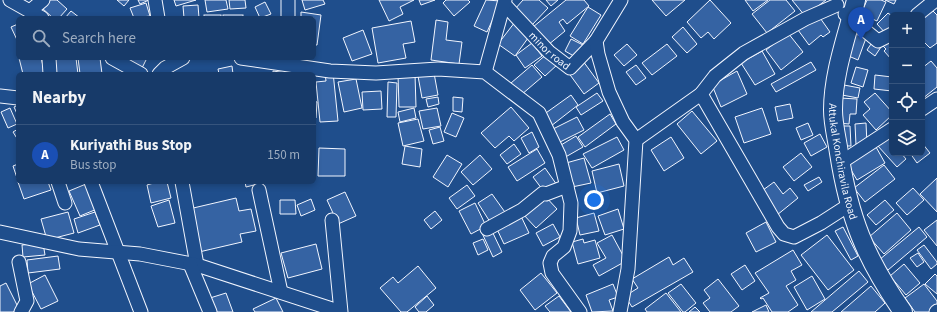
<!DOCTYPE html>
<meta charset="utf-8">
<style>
body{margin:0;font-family:"Source Sans 3",sans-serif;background:#20416f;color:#f1f3f6}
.controls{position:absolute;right:12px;top:12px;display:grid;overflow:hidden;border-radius:6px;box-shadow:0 2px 6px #0003}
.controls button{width:36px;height:36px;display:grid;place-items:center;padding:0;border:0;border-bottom:1px solid #36547d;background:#173a69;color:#f1f3f6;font:20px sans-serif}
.you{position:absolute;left:594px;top:200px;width:14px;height:14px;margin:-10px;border:3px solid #fff;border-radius:50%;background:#1a73e8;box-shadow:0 0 0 6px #1a73e833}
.badge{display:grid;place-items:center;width:26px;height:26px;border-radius:50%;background:#ffb74d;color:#fff;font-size:13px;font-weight:700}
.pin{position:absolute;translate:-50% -33px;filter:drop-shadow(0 1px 2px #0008)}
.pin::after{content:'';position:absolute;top:21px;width:14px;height:12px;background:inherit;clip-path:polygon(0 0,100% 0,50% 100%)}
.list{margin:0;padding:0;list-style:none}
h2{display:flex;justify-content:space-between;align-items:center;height:52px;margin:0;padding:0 16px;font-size:17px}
h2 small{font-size:13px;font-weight:400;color:#9eadc0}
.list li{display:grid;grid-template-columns:26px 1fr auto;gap:12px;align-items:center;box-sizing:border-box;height:60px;padding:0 16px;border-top:1px solid #36547d}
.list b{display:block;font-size:15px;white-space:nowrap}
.list p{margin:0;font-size:13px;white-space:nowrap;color:#9eadc0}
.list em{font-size:13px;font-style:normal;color:#9eadc0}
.icon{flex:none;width:22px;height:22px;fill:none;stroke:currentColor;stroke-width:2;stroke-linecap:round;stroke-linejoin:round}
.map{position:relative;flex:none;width:937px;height:312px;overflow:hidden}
.search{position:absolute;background:#173a69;box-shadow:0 2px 6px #0003;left:16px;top:16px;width:300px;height:44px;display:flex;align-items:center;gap:10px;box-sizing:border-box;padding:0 14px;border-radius:6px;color:#9eadc0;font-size:15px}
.panel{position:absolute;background:#173a69;box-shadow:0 2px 6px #0003;left:16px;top:72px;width:300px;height:112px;border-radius:6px}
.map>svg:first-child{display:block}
.building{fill:#3563a3;stroke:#f2f6ff}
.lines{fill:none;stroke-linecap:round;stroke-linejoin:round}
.street-casing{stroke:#f2f6ff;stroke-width:15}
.secondary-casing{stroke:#f2f6ff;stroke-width:20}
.street{stroke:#1f4e8c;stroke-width:13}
.secondary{stroke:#1f4e8c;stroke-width:18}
.labels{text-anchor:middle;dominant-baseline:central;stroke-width:3;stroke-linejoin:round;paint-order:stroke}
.street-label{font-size:11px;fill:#f2f6ff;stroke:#1f4e8c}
</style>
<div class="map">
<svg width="937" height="312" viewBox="0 0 937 312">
<rect width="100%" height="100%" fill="#1f4e8c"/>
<g class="building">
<polygon points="49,0 57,0 67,9 59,18 53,18 42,8"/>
<polygon points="117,0 129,0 124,6"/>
<polygon points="138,0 149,0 140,4"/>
<polygon points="174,0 196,0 176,6"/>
<polygon points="205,0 226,0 228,9 207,12"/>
<polygon points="229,0 245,0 246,8 230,9"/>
<polygon points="302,0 323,0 325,4 305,10"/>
<polygon points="379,0 414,0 400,7 403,14 389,21"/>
<polygon points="419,0 435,0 421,5"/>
<polygon points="446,0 468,0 470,2 454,16 443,3"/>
<polygon points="486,0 501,1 487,32 474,26"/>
<polygon points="523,0 539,0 548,8 532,25 515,9"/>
<polygon points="546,0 558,0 551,6"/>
<polygon points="566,0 584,0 589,6 567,24 563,19 559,22 565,31 548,45 533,27"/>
<polygon points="652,0 685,0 666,16"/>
<polygon points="710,0 731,23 714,39 708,32 701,38 687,22"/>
<polygon points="745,0 768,0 753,11"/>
<polygon points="770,0 786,0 795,11 767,33 752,14"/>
<polygon points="792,0 826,0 805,16"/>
<polygon points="867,0 881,0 886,2 877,21 861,14"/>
<polygon points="885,0 896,0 894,4"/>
<polygon points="265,2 271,14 260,18 255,7"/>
<polygon points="146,3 150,16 134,18 130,8"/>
<polygon points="198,5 199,18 184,18 183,6"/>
<polygon points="588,7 601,15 583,44 570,36"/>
<polygon points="931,9 937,15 937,43 930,48 923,41 922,42 922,17"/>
<polygon points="71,11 80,18 65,18"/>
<polygon points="301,12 321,15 317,45 314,45 314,18 301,18"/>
<polygon points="888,13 892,16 892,32 888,36 877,24"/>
<rect x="204" y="15" width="17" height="3"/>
<rect x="223" y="15" width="20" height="3"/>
<polygon points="818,15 830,32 823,37 821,35 809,45 798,30"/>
<polygon points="436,20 448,22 446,40 462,42 459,64 431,60"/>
<polygon points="411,21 415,42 403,44 406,58 378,63 372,28"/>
<polygon points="515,22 531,34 515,56 498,44"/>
<polygon points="18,24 18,42 11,27"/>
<polygon points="683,27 697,44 687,53 672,37"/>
<polygon points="363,30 372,54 352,61 343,38"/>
<polygon points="788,33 803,52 781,70 766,50"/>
<polygon points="853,33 866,38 858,60 846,55"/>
<polygon points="892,37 892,60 884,51 886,49 881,44"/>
<polygon points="571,39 585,46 579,59 565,51"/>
<polygon points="873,41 881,47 875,56 867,50"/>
<polygon points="532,43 542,56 525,68 516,55"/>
<polygon points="627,44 637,55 624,66 614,55"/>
<polygon points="667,44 677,56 652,75 642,63"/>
<polygon points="762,51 775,74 755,85 741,63"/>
<polygon points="548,53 558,64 545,76 534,65"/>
<polygon points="19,58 41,58 45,74 23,74"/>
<polygon points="52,58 76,58 78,74 54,74"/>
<polygon points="78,58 100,58 102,74 80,74"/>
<polygon points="130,58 147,58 141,70 128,63"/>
<polygon points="583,61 599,83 584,94 568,72"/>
<polygon points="931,61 937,68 937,87 922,99 922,68"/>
<polygon points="811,62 816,70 776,92 771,84"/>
<polygon points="532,65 542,77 521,95 511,83"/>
<polygon points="636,65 646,78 636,85 626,72"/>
<polygon points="232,66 233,74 219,74 218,69"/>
<polygon points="856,67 868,70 863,87 851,83"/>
<polygon points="273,71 293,74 273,74"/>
<polygon points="737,71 747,94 721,107 712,85"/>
<polygon points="333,72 338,121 320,122 316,82 326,81 325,73"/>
<polygon points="434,73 438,95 422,98 418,76"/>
<polygon points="415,74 416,107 399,107 398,75"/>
<polygon points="875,75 892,77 892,91 874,89"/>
<polygon points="356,79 362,108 344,112 338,82"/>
<polygon points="388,82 397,83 396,117 387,117"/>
<polygon points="844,85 860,88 858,98 842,95"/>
<polygon points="381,91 382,109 363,110 362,92"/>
<polygon points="597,93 603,101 581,115 576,107"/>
<polygon points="875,93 892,112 892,115 876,130 863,115 870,109 864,102"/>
<polygon points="571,95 578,105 551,126 543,115"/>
<polygon points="438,97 439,104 428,107 426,99"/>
<polygon points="453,97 463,98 462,112 453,111"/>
<polygon points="840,98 857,99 856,114 850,114 849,124 838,123"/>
<polygon points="314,101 317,102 316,118 314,118"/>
<polygon points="790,104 793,118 778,121 775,107"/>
<polygon points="18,105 18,116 14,107"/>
<polygon points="511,107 529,128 514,141 509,136 495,148 481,133"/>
<polygon points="10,108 17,124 8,128 1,112"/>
<polygon points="414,108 416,118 400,122 398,112"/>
<polygon points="437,108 441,126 423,129 419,111"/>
<polygon points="762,108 771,134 744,143 735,117"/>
<polygon points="692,111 717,141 701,154 677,124"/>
<polygon points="452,113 464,118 456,137 444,132"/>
<polygon points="610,114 616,124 585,147 578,137"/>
<polygon points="577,117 584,130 556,144 549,131"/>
<polygon points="418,119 424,141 403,146 398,123"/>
<polygon points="808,123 813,135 801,140 796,128"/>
<polygon points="866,123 867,144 856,145 855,124"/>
<polygon points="841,126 850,126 851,146 843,146"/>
<polygon points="440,127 444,141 433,144 429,130"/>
<polygon points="18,129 18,140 13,132"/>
<polygon points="532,132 539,147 529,153 521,138"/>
<polygon points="820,134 827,147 811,156 804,143"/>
<polygon points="576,136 583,147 562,159 556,148"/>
<polygon points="617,137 624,150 592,168 583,154"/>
<polygon points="671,137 684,158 664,171 651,150"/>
<polygon points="886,137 892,143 892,153 901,153 906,159 897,167 877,145"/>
<polygon points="922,143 930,153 917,163 910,153 922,153"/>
<polygon points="514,144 521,154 507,164 500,155"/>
<polygon points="405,146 422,149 420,167 402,164"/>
<polygon points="876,147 885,163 857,180 847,163"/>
<polygon points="319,148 345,149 345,176 318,176"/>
<polygon points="537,149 545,163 517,181 508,167"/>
<polygon points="801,153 812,167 794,181 783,167"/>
<polygon points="447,155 462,164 448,187 433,177"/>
<polygon points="480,155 492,169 473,185 461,172"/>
<polygon points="584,158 591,183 572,187 566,163"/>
<polygon points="18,164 18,181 13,166"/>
<polygon points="619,164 624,186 597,193 592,171"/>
<polygon points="884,165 895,179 865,202 854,188"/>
<polygon points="545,168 557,185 545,193 533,177"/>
<polygon points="819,177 822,182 808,191 804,185"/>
<polygon points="937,178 937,212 920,194"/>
<polygon points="18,182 48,182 51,190 24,199"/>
<polygon points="157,182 167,182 171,198 151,203 147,185"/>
<polygon points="245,182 258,182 258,184 246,187"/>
<polygon points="774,182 783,194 790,188 798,198 777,215 759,193"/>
<polygon points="86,184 97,209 80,216 69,191"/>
<polygon points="467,185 475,196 457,209 449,198"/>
<polygon points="913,188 924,200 907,215 896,203"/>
<polygon points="345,192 356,216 338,224 327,200"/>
<polygon points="492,194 507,215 492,225 478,203"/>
<polygon points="544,195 557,209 536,228 522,213"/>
<polygon points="236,198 239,211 251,209 256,231 240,234 242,242 199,252 189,209"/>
<polygon points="311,199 315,210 301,216 297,205"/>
<polygon points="169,200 175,223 158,227 151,206"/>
<polygon points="280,200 295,200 296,214 280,214"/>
<polygon points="885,200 894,210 876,225 867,215"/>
<polygon points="475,203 486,226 471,234 459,211"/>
<polygon points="618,209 624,229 605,235 598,216"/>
<polygon points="435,211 442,220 431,229 424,220"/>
<polygon points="68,212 74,233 47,240 41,219"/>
<polygon points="95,212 100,225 78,233 74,219"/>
<polygon points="594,213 599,231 580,235 576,218"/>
<polygon points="897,213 911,230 884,254 869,237"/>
<polygon points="520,214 529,233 504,244 495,225"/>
<polygon points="937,220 937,246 924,230"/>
<polygon points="766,222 776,242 756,252 746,233"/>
<polygon points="553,224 560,237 543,246 536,233"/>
<polygon points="843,227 858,256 851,260 835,231"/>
<polygon points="919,227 927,237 888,270 879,260"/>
<polygon points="491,229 502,252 493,257 482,233"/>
<polygon points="612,235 626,261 599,276 593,265 606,258 597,243"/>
<polygon points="827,235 854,270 828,290 801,255"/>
<polygon points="483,239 488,250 478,255 473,243"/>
<polygon points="583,239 584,243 595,240 600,258 578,264 572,242"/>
<polygon points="43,243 45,255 23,257 22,245"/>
<polygon points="316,244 322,269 288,278 281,253"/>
<polygon points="924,245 937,262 937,264 931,269 917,250"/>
<polygon points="793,250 802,265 791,271 796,280 786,286 798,305 788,312 772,312 763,298 761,299 760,298 769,293 755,273"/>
<polygon points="918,253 924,262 917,267 910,258"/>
<polygon points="58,256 60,269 28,273 27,260"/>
<polygon points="669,257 673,265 684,258 693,272 632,307 625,296 638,288 632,279"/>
<polygon points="904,264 920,283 906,295 890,276"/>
<polygon points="745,265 755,281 742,290 731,274"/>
<polygon points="418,266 436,288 407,312 401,312 380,288 393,277 398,283"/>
<polygon points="859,271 868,282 832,312 811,312"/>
<polygon points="541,273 557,293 535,310 520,290"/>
<polygon points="935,274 937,276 937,294 925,284"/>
<polygon points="45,275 58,301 41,309 28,284"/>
<polygon points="812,276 825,299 807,310 794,287"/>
<polygon points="718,279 739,306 731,312 710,312 703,303 710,298 704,290"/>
<polygon points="6,283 19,309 13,312 0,312 0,286"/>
<polygon points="613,284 618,297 609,300 613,311 592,312 586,295"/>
<polygon points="681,284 696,303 685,312 683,312 668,293"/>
<polygon points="924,284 937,301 937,307 930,312 915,312 905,298"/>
<polygon points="871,286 885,303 875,312 841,312"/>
<polygon points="226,293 233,312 215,312 210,298"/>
<polygon points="666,293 681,312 647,312 645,309"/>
<polygon points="427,296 434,305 426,312 419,312 415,307"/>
<polygon points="559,296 571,312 550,312 545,306"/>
<polygon points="276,298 283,312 255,312 253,309"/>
<polygon points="766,305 769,312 752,312"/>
<polygon points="695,307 700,312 689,312"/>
</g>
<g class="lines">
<defs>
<g id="street">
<polyline points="10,0 42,18"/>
<polyline points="155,0 158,18"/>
<path id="s1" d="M505,5L549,52L570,68L596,41"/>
<polyline points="30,11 43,0"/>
<polyline points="845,14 878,41 892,34"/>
<polyline points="917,15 933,2"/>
<polyline points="288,18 288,0"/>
<polyline points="49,58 50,74"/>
<polyline points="112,58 141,74"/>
<polyline points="241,58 330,71 376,73 438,69 485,72 539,113 559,155 571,203 570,231 564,247 553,256 550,263 552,273 580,312"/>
<polyline points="485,72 505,0"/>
<polyline points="159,74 165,68 183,58"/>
<polyline points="701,94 778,227 784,234 794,237 821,223 849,205"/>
<polyline points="0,96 18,98"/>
<polyline points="922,109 937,99"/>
<polyline points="636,140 701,94 715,76 744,53 805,19 837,5"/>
<polyline points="840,163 892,129"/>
<polyline points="58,182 65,203"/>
<polyline points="91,182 141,312"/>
<polyline points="182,182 197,265"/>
<polyline points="259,190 281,292"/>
<polyline points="487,229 522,210 543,193 546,194 567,186"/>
<polyline points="0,232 79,249 140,254 197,265 341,312 332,220"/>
<polyline points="19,262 27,301 21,312"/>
<polyline points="190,264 210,312"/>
<polyline points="620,312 628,269 636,140 623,122 609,92 598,54 596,41 621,0"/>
<polyline points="936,312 937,311"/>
</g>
<g id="secondary">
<path id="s2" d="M856,0C847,36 833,73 833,110C833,124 837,139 839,153C849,217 865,258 903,312"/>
</g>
</defs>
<use href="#street" class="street-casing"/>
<use href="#secondary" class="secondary-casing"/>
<use href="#street" class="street"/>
<use href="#secondary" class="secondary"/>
</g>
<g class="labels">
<g class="street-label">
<text stroke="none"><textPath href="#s1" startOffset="64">minor road</textPath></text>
<text stroke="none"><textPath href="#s2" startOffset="165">Attukal Konchiravila Road</textPath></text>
</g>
</g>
</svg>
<div class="controls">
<button>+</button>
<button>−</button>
<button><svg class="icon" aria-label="locate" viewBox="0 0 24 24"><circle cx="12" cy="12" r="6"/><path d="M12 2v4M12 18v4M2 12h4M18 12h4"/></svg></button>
<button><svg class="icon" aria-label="layers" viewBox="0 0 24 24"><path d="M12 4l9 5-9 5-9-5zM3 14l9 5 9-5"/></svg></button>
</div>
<div class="you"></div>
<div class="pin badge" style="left:861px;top:40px;background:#1a4fb4">A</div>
<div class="search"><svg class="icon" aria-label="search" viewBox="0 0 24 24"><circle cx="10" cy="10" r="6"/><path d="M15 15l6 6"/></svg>Search here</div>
<section class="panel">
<h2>Nearby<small></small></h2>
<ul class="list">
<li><span class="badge" style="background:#1a4fb4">A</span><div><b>Kuriyathi Bus Stop</b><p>Bus stop</p></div><em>150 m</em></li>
</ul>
</section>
</div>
